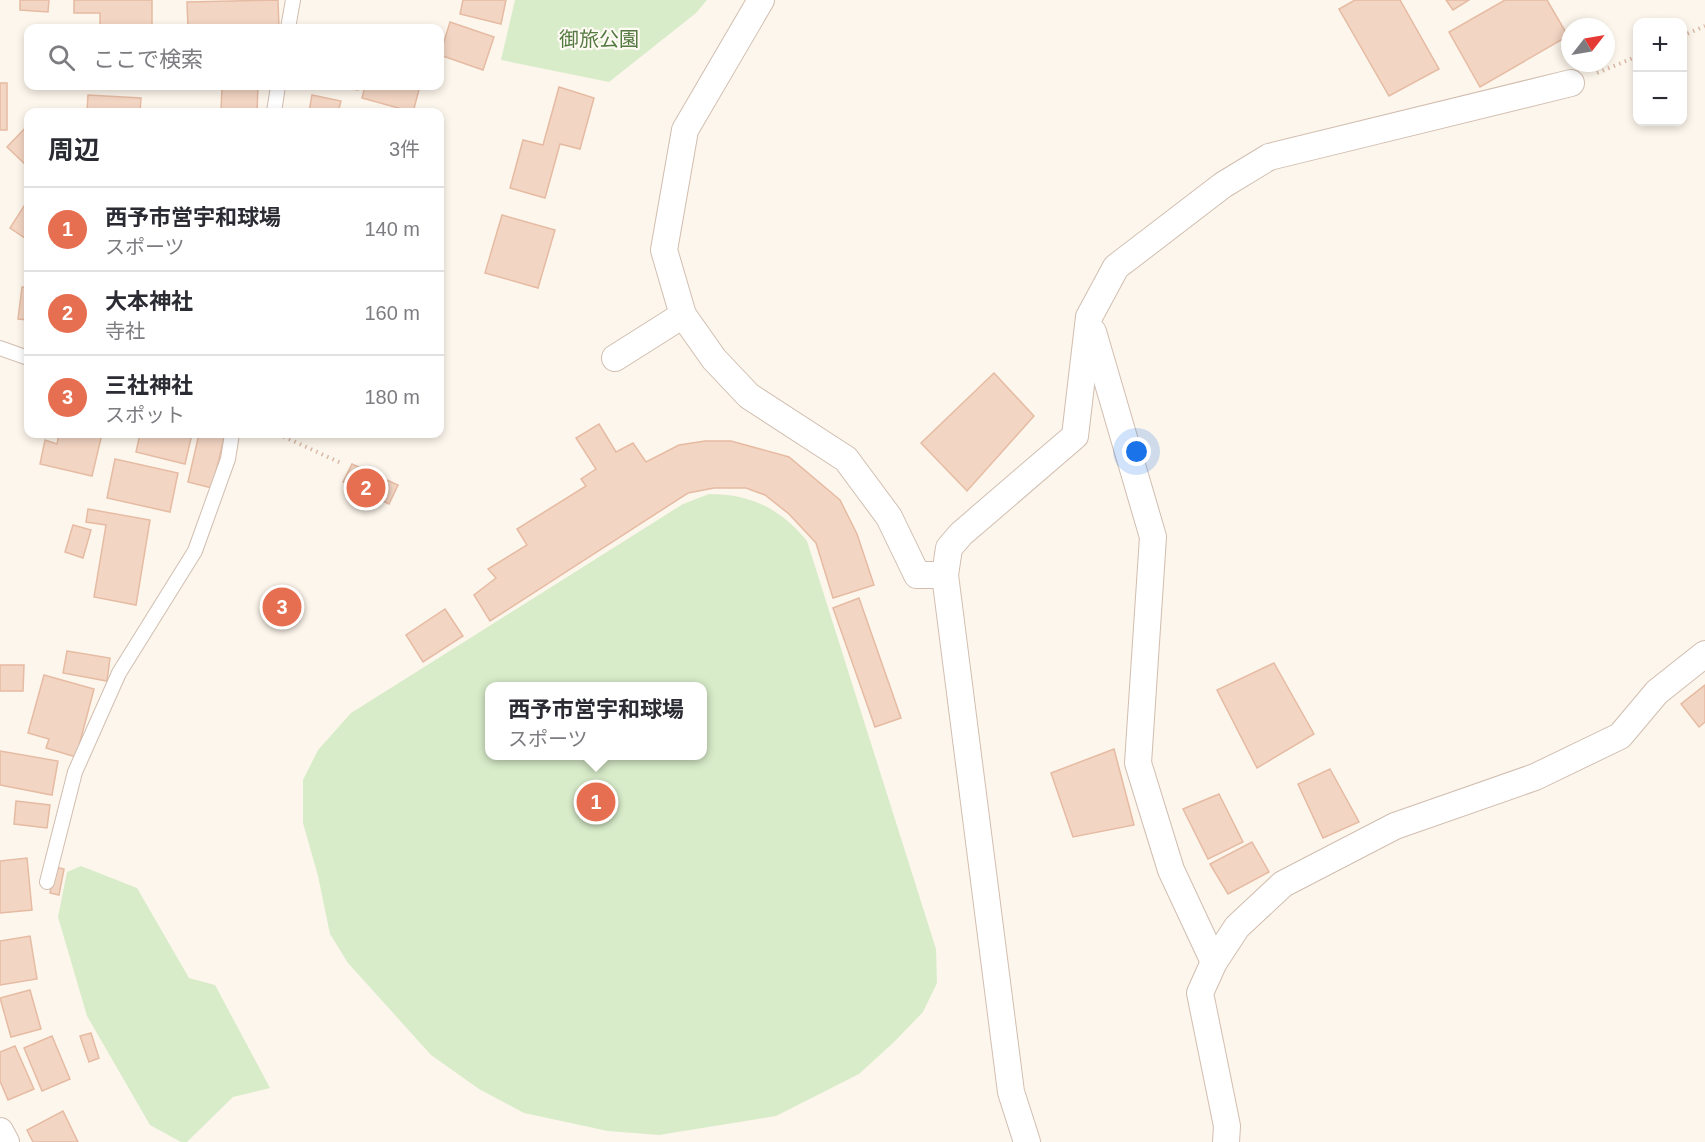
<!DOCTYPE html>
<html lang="ja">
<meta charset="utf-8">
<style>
body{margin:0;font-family:Arial,"Noto Sans JP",sans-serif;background:#f2f2f3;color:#2b2b33}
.controls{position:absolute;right:18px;top:18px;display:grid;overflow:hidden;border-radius:12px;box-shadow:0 3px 9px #0003}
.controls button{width:54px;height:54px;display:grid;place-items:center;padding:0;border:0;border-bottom:2px solid #e1e1e2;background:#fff;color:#2b2b33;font:30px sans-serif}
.compass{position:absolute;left:1561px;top:18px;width:54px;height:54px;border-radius:50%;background:#fff;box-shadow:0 3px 9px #0003;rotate:59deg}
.you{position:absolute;left:1137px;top:452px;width:21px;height:21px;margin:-15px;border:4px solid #fff;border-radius:50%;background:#1a73e8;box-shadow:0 0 0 9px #1a73e833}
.badge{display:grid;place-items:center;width:39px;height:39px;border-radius:50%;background:#e76f51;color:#fff;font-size:20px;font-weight:700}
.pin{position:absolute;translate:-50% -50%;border:3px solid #fff;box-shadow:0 2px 6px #0006}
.popup{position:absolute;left:485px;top:682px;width:222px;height:78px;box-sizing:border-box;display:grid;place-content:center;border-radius:12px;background:#fff;filter:drop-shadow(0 2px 4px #0005);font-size:20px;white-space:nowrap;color:#7c7c81}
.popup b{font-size:22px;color:#2b2b33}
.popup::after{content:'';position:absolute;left:50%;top:100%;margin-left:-12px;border:12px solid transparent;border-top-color:#fff}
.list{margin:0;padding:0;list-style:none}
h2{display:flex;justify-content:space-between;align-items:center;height:78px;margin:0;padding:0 24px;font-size:26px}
h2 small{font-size:20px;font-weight:400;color:#7c7c81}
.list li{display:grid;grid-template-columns:39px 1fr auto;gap:18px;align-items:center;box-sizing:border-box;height:84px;padding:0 24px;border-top:2px solid #e1e1e2}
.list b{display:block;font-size:22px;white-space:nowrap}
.list p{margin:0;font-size:20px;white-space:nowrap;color:#7c7c81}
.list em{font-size:20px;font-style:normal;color:#7c7c81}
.icon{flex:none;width:33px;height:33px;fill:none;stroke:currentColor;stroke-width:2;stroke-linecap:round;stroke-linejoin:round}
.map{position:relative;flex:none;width:1705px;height:1142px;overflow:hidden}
.search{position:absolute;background:#fff;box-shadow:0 3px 9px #0003;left:24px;top:24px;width:420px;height:66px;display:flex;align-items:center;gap:15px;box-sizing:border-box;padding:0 21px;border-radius:12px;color:#7c7c81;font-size:22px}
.panel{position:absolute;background:#fff;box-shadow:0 3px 9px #0003;left:24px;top:108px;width:420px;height:330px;border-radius:12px}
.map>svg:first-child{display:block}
.green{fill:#d8ecc9;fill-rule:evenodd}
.building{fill:#f3d5c3;stroke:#e6bba3;stroke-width:1.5}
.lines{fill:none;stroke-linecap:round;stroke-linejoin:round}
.lane-casing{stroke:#d1beb0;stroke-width:16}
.street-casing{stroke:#d1beb0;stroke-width:28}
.path{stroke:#d9b8a5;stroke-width:4;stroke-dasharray:1.5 4.5;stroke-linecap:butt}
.lane{stroke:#fff;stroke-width:14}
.street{stroke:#fff;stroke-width:26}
.labels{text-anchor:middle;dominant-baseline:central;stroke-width:4.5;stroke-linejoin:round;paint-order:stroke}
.park-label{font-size:20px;fill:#537a41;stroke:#fffaf3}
</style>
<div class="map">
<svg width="1705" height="1142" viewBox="0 0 1705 1142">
<rect width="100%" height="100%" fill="#fdf6ec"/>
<g class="green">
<polygon points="515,0 707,0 696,13 609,82 501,60"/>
<path d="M709,494C751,494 781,509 807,541L936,949L937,983L923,1012L893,1043L859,1074L776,1116L659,1135L608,1131L524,1113L479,1089L431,1055L348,963L330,934L318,876L303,823V780L318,750L351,713L683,504ZM490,686H702V756H490Z"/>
<polygon points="81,866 137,888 189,978 215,985 270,1088 233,1097 187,1142 181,1142 150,1125 87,1016 58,917 67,872"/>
</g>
<g class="building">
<polygon points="20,0 49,0 48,12 20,10"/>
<polygon points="74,0 152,0 152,27 100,27 100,13 74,13"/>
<polygon points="278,0 279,28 188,28 187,2"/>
<polygon points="463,0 506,0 501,24 460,14"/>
<polygon points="1355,0 1400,0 1439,69 1389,96 1339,9"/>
<polygon points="1446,0 1469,0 1453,10"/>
<polygon points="1505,0 1547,0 1568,36 1480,87 1449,32"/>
<polygon points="450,22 494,37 483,70 440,55"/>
<rect x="0" y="83" width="7" height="47"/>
<polygon points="222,86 258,86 257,112 221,112"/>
<polygon points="325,86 358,86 358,90"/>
<polygon points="365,86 420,86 413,112 362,98"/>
<polygon points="559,87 594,98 580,149 560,144 545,198 510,188 523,140 543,145"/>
<polygon points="88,95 141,98 140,112 87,112"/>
<polygon points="312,95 341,101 338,112 309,112"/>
<polygon points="28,125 28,167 7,147"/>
<polygon points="24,206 28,209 28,240 10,228"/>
<polygon points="502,215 555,230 538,288 485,273"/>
<polygon points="22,287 28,288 28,320 18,319"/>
<polygon points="994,373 1034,416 967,491 921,443"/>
<polygon points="599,424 616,452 633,443 646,462 679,445 705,441 731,441 789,457 840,500 857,534 874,585 833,598 816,543 789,514 765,495 746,488 714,488 688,493 490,621 474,595 496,578 488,569 527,545 517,529 586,486 581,479 596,469 576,438"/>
<polygon points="59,434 102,434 92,476 40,464 45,440 57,444"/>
<polygon points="140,434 192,434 185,464 136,452"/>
<polygon points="199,434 225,434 212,488 188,482"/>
<polygon points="115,459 178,473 170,512 107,498"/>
<polygon points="352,464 398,485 389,504 343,482"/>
<polygon points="88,509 150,520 136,605 94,597 106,525 86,522"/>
<polygon points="73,525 91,530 83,558 65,552"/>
<polygon points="859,598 901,718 875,727 833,608"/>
<polygon points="445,609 463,636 423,662 406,635"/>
<polygon points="67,651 110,658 107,681 63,673"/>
<polygon points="1274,663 1314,734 1257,768 1217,690"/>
<polygon points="0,665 24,665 23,691 0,691"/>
<polygon points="44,675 94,689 76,757 46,748 49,739 28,733"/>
<polygon points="1705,685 1705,722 1699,727 1681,704"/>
<polygon points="1114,749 1134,825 1073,837 1051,773"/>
<polygon points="0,751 58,761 52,795 0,785"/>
<polygon points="1330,769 1359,822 1323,838 1298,784"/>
<polygon points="1219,794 1243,842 1208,859 1183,809"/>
<polygon points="16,801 50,805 47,828 14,824"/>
<polygon points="1252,842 1269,872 1228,894 1210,864"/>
<polygon points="27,858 32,910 0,913 0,861"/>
<polygon points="55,867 64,869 59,895 50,893"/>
<polygon points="30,936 37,979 0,985 0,941"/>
<polygon points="30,990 41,1029 11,1037 0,998"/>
<polygon points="91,1033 99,1058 89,1062 80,1036"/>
<polygon points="52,1036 70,1079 42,1091 24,1048"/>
<polygon points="15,1046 34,1089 8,1100 0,1081 0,1052"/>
<polygon points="63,1111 78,1142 33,1142 27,1130"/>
</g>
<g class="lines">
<defs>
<g id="lane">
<polyline points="288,28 293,0"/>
<polyline points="274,112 278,86"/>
<polyline points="0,348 28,358"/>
<polyline points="47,882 75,772 119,673 195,551 228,459 232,434"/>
</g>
<g id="street">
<polyline points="761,0 685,130 664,250 683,315 714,359 749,396 846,459 889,517 917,575 945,575 1011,1092 1027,1142"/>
<polyline points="1093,332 1153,537 1138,763 1171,870 1214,962"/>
<polyline points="615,358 683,315"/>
<polyline points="945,575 949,548 961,534 1075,436 1089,317 1116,267 1223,185 1269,157 1571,83"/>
<polyline points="0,1131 6,1142"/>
<polyline points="1226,1142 1227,1126 1200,993 1214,962 1237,927 1283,884 1395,826 1535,777 1620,736 1657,692 1705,654"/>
</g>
</defs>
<use href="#lane" class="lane-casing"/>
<use href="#street" class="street-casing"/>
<g class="path">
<polyline points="1682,36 1705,26"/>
<polyline points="1597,73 1638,56"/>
<polyline points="278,434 341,463"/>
</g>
<use href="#lane" class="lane"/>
<use href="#street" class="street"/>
</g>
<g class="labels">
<g class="park-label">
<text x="599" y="39">御旅公園</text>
</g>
</g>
</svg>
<div class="controls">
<button>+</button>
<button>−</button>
</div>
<svg class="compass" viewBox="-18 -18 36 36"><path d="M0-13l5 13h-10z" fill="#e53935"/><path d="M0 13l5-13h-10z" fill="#7c7c81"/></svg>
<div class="you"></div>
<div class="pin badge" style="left:596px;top:802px">1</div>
<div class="popup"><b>西予市営宇和球場</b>スポーツ</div>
<div class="pin badge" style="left:366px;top:488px">2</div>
<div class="pin badge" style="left:282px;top:607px">3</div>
<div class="search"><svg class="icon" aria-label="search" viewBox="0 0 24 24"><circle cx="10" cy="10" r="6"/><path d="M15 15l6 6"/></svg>ここで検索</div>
<section class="panel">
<h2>周辺<small>3件</small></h2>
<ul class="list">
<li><span class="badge">1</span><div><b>西予市営宇和球場</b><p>スポーツ</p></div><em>140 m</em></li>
<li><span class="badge">2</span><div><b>大本神社</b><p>寺社</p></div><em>160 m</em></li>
<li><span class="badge">3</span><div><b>三社神社</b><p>スポット</p></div><em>180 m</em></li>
</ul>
</section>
</div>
